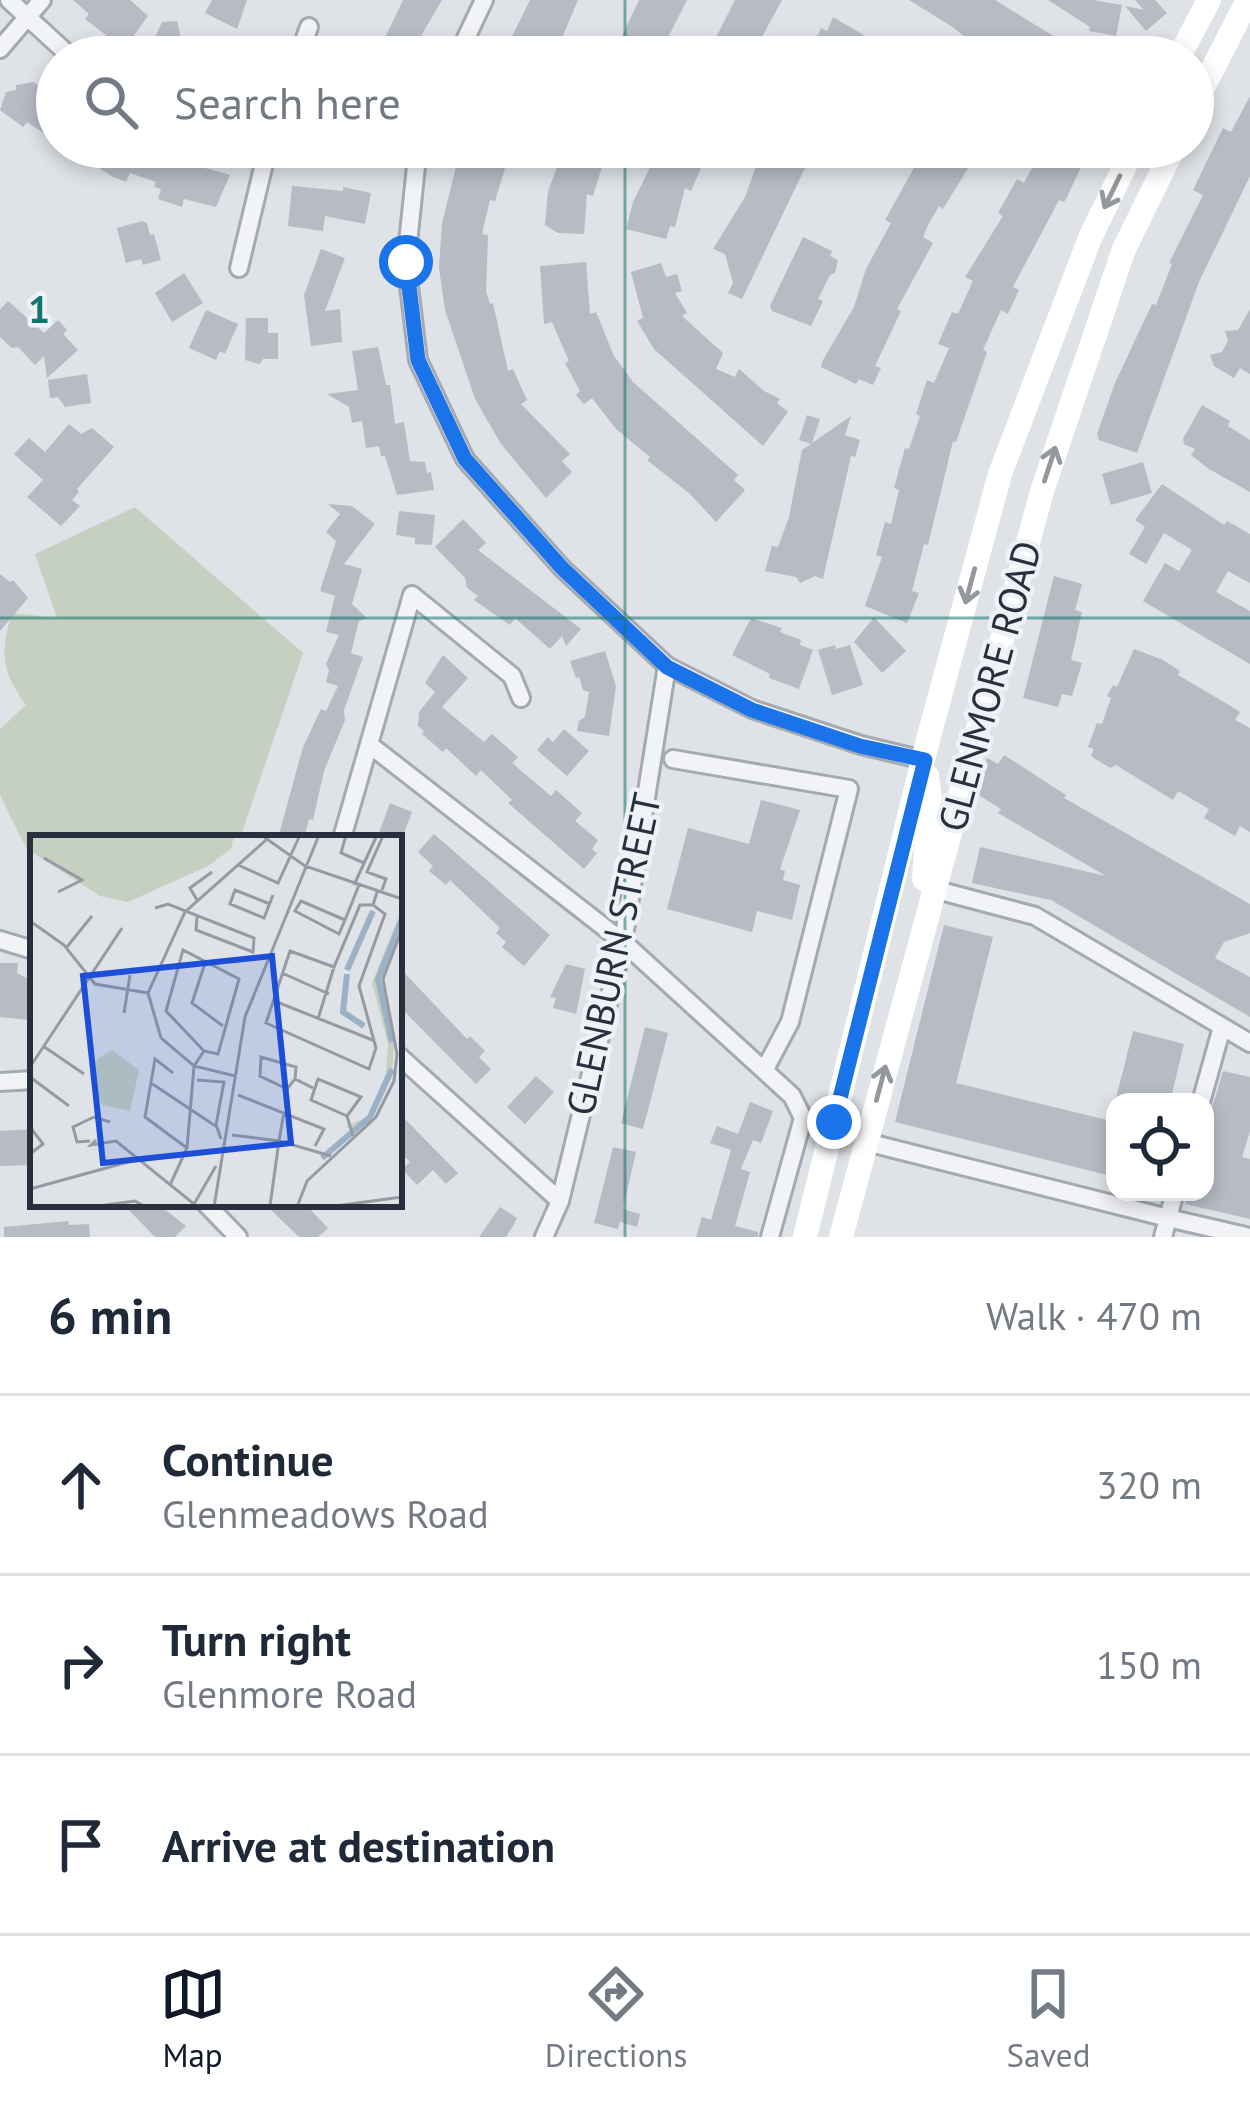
<!DOCTYPE html>
<meta charset="utf-8">
<style>
body{margin:0;font-family:"PT Sans",sans-serif;background:#f2f2f3;color:#1f2937}
.controls{position:absolute;right:36px;bottom:36px;display:grid;overflow:hidden;border-radius:24px;box-shadow:0 6px 18px #0003}
.controls button{width:108px;height:108px;display:grid;place-items:center;padding:0;border:0;border-bottom:3px solid #e0e1e3;background:#fff;color:#1f2937;font:60px sans-serif}
.stop{position:absolute;width:36px;height:36px;margin:-27px;border:9px solid #1a73e8;border-radius:50%;background:#fff}
.stop.end{background:#1a73e8;border-color:#fff;box-shadow:0 3px 12px #0008}
.list{margin:0;padding:0;list-style:none}
h2{display:flex;justify-content:space-between;align-items:center;height:156px;margin:0;padding:0 48px;font-size:51px}
h2 small{font-size:39px;font-weight:400;color:#747a83}
.list li{display:grid;grid-template-columns:78px 1fr auto;gap:36px;align-items:center;box-sizing:border-box;height:180px;padding:0 48px;border-top:3px solid #e0e1e3}
.list b{display:block;font-size:45px;white-space:nowrap}
.list p{margin:0;font-size:39px;white-space:nowrap;color:#747a83}
.list em{font-size:39px;font-style:normal;color:#747a83}
.icon{flex:none;width:66px;height:66px;fill:none;stroke:currentColor;stroke-width:2;stroke-linecap:round;stroke-linejoin:round}
.map{position:relative;flex:none;width:1250px;height:1237px;overflow:hidden}
.search{position:absolute;background:#fff;box-shadow:0 6px 18px #0003;left:36px;right:36px;top:36px;height:132px;display:flex;align-items:center;gap:30px;box-sizing:border-box;padding:0 42px;border-radius:66px;color:#747a83;font-size:45px}
.sheet{height:696px;background:#fff}
nav{display:flex;justify-content:space-around;align-items:center;box-sizing:border-box;height:168px;border-top:3px solid #e0e1e3;background:#fff;font-size:33px;color:#747a83}
nav a{display:grid;justify-items:center;gap:6px}
nav .on{color:#111827}
.map>svg:first-child{display:block}
.green{fill:#c5d0c0}
.building{fill:#b6bbc4}
.lines{fill:none;stroke-linecap:round;stroke-linejoin:round}
.street-casing{stroke:#a5a9b1;stroke-width:22}
.street{stroke:#f1f3f6;stroke-width:16}
.secondary{stroke:#fff;stroke-width:24}
.oneway{stroke:#94989e}
.route{stroke:#1a73e8;stroke-width:15}
.grid{fill:none;stroke:#0f766e;stroke-width:3;stroke-opacity:0.55}
.labels{text-anchor:middle;dominant-baseline:central;stroke-width:9;stroke-linejoin:round;paint-order:stroke}
.street-label{font-size:39px;fill:#29303d;stroke:#eef1f5}
.inset-river{fill:none;stroke:#9bb1c5;stroke-width:6}
.inset-road{fill:none;stroke:#969ba3;stroke-width:3}
.view{fill:#1d4ed8;fill-opacity:0.15;stroke:#1d4ed8;stroke-width:6}
.inset-edge{fill:none;stroke:#29303d;stroke-width:6}
.grid-label{font-size:39px;text-anchor:middle;font-weight:bold;fill:#0f766e;stroke:#eef1f5;stroke-width:9;stroke-linejoin:round;paint-order:stroke}
</style>
<div class="map">
<svg width="1250" height="1237" viewBox="0 0 1250 1237">
<rect width="100%" height="100%" fill="#dfe2e7"/>
<path class="green" d="M135,507L303,653L240,838H33V862L0,795V729L26,705C1,671 0,653 12,613L57,618L35,554Z"/>
<g class="building">
<polygon points="73,0 130,0 148,16 124,49 85,19 89,14"/>
<polygon points="212,0 247,0 237,29 205,13"/>
<polygon points="403,0 442,0 411,53 384,40"/>
<polygon points="530,0 578,0 554,57 502,57"/>
<polygon points="639,0 687,0 658,57 612,57"/>
<polygon points="735,0 782,0 751,57 706,57"/>
<polygon points="909,0 995,0 1055,37 1042,57 991,57 951,26"/>
<polygon points="1048,0 1093,0 1122,5 1116,36 1089,31 1090,27"/>
<polygon points="1135,0 1155,0 1167,13 1146,31 1125,6 1144,10"/>
<polygon points="833,17 882,46 876,57 808,57 821,28 827,31"/>
<polygon points="177,21 185,57 195,36 245,57 146,57 162,22"/>
<polygon points="34,82 57,102 57,142 27,122 23,127 0,110 6,92 16,90 16,85"/>
<polygon points="1250,96 1250,176 1199,282 1137,453 1099,440 1097,434 1115,383 1152,304 1156,305 1172,264 1169,263 1203,195 1193,190 1223,128 1231,132"/>
<polygon points="67,147 151,147 150,151 156,154 230,175 216,207 184,199 182,207 158,199 161,189 154,187 156,182 130,173 126,182 113,177"/>
<polygon points="461,147 498,150 494,164 505,168 495,201 490,200 482,234 488,235 486,291 490,304 493,303 508,371 513,369 527,400 521,404 570,454 562,461 572,472 546,498 501,444 475,399 445,310 439,268 442,223"/>
<polygon points="565,147 608,147 593,196 587,194 584,234 558,233 545,225 548,191"/>
<polygon points="660,147 705,147 708,152 691,191 685,188 675,227 670,226 666,239 626,229 633,202"/>
<polygon points="763,147 815,147 742,299 728,293 733,283 725,254 713,249 745,197"/>
<polygon points="928,147 947,154 952,147 971,147 978,152 943,209 939,206 928,225 923,237 933,243 897,309 901,311 875,366 881,368 873,385 859,379 856,384 821,367 823,360 854,307 866,269 891,223 885,220 915,166 912,164 919,153 924,155"/>
<polygon points="1043,147 1072,147 1087,154 1067,197 1064,202 1059,200 1013,287 1019,290 1008,314 1001,310 983,350 987,352 956,442 953,441 928,545 924,544 912,591 919,593 907,623 865,606 882,557 876,555 885,522 891,524 899,490 894,488 905,448 909,449 920,416 916,414 927,380 934,383 949,348 938,344 952,312 958,314 973,281 965,277 1003,216 998,213 1017,179 1024,183"/>
<polygon points="292,186 343,191 343,187 371,193 365,224 325,216 323,231 288,226"/>
<polygon points="142,221 147,223 150,235 154,234 161,260 143,265 141,259 126,263 117,228"/>
<polygon points="803,237 832,251 830,256 838,260 835,273 830,275 818,299 823,301 811,326 772,311 770,306"/>
<polygon points="321,249 345,258 325,311 340,309 342,342 311,346 304,295"/>
<polygon points="586,262 590,314 596,312 614,356 633,382 738,475 734,480 745,490 716,522 690,494 647,460 650,457 616,429 592,398 584,404 576,395 580,391 565,363 569,361 552,322 544,324 540,266"/>
<polygon points="661,263 666,277 677,274 682,291 675,293 687,313 682,316 723,353 716,369 735,377 739,369 764,391 780,399 777,403 788,412 763,446 654,349 637,321 643,318 631,272"/>
<polygon points="184,273 203,303 172,322 155,293"/>
<polygon points="8,301 44,333 58,320 67,330 63,334 78,350 47,378 44,356 35,365 18,347 12,348 0,337 0,310"/>
<polygon points="1250,309 1250,374 1240,368 1234,378 1214,366 1210,355 1222,352 1228,341 1225,331 1238,330"/>
<polygon points="206,310 238,324 225,354 220,351 216,360 189,348"/>
<polygon points="246,318 268,318 268,333 278,333 278,359 263,359 260,364 245,360"/>
<polygon points="378,347 386,385 390,385 395,424 404,422 410,461 425,462 427,473 431,472 434,490 397,495 385,456 381,456 379,446 366,448 362,421 352,423 349,407 327,394 358,390 352,351"/>
<polygon points="87,374 91,403 65,407 58,397 50,398 48,380"/>
<polygon points="1202,405 1230,421 1228,426 1250,440 1250,492 1209,469 1191,455 1195,449 1184,444 1183,439"/>
<polygon points="807,415 820,419 812,443 851,416 845,435 860,440 855,457 851,456 823,579 815,576 800,583 796,577 765,571 772,546 778,547 789,517 802,450 811,444 799,440"/>
<polygon points="69,424 81,434 92,428 114,447 77,489 79,492 72,500 80,506 61,526 27,497 43,480 14,454 29,438 45,452"/>
<polygon points="1143,462 1152,493 1111,505 1102,474"/>
<polygon points="1162,484 1224,525 1227,521 1250,534 1250,583 1228,571 1216,592 1250,611 1250,664 1143,601 1165,563 1179,571 1192,550 1164,533 1146,564 1129,554 1145,527 1135,520"/>
<polygon points="328,504 352,506 375,524 344,564 362,569 352,604 367,618 359,621 351,653 363,657 344,710 345,720 324,771 313,820 309,819 304,838 278,838 303,747 321,709 326,711 338,686 326,682 329,671 326,664 339,635 326,632 335,596 320,591 336,541 326,532 340,514"/>
<polygon points="399,511 435,515 432,545 415,544 415,538 396,535"/>
<polygon points="463,519 486,543 478,550 581,629 566,646 562,636 550,649 515,618 510,625 474,600 478,596 467,588 465,578 435,547"/>
<polygon points="0,574 10,582 13,580 28,598 0,631"/>
<polygon points="1054,576 1082,584 1075,610 1082,612 1071,660 1082,663 1072,696 1062,694 1058,707 1023,698"/>
<polygon points="874,617 906,651 882,673 854,642"/>
<polygon points="751,618 782,628 780,632 801,640 800,645 813,650 799,689 769,678 770,674 732,655"/>
<polygon points="835,645 836,649 850,645 863,685 832,695 818,650"/>
<polygon points="1134,649 1163,660 1180,671 1178,675 1229,705 1240,712 1235,720 1250,728 1250,832 1240,826 1235,836 1204,818 1209,809 1178,791 1173,800 1116,765 1110,768 1091,756 1094,749 1088,747 1097,723 1102,724 1111,698 1107,696 1113,685 1117,687"/>
<polygon points="605,651 616,686 609,736 577,731 579,721 585,717 589,692 583,690 579,677 576,678 570,661"/>
<polygon points="443,655 468,678 442,707 484,742 492,734 518,757 512,763 551,796 556,790 582,813 575,821 598,840 592,849 597,853 584,869 508,803 512,800 481,770 476,776 446,748 443,752 422,734 424,731 418,726 419,712 435,692 425,683"/>
<polygon points="564,729 589,751 567,776 537,750 548,737 553,742"/>
<polygon points="1004,755 1066,795 1064,798 1250,904 1250,933 1224,942 1215,958 1250,977 1250,1017 1051,900 972,883 980,847 1106,876 998,813 1001,809 977,794 987,758 998,764"/>
<polygon points="761,800 800,810 780,869 785,871 783,880 800,885 792,920 757,911 752,932 667,909 688,828 749,844"/>
<polygon points="390,803 412,812 402,838 377,838"/>
<polygon points="434,834 550,935 524,966 502,947 506,942 496,933 500,928 450,880 446,885 429,871 433,866 418,852"/>
<polygon points="944,925 993,937 956,1083 1115,1122 1115,1177 895,1122"/>
<polygon points="0,963 18,963 17,973 29,979 30,1020 0,1017"/>
<polygon points="566,964 585,969 576,1014 553,1008 556,998 550,997"/>
<polygon points="399,967 467,1039 470,1036 485,1051 479,1057 491,1069 476,1084 399,1006"/>
<polygon points="645,1027 668,1033 643,1129 621,1123"/>
<polygon points="1133,1031 1184,1044 1170,1102 1115,1102"/>
<polygon points="1223,1071 1250,1077 1250,1131 1242,1157 1250,1159 1250,1219 1185,1204 1187,1192 1205,1192 1205,1114 1213,1105"/>
<polygon points="536,1076 554,1092 525,1124 507,1107"/>
<polygon points="750,1102 773,1111 761,1143 753,1140 741,1169 750,1172 735,1226 758,1232 758,1237 696,1237 702,1217 711,1220 731,1150 710,1143 717,1126 738,1134"/>
<polygon points="399,1113 458,1173 446,1184 433,1170 417,1185 402,1169 410,1162 399,1151"/>
<polygon points="33,1129 33,1165 0,1166 0,1131"/>
<polygon points="613,1147 636,1152 623,1209 640,1214 637,1227 620,1222 618,1229 594,1223"/>
<polygon points="123,1204 158,1204 186,1226 175,1237 155,1237"/>
<polygon points="265,1204 305,1204 328,1228 318,1237 299,1237"/>
<polygon points="500,1207 517,1218 513,1226 506,1237 479,1237"/>
<polygon points="68,1221 69,1225 89,1224 90,1237 4,1237 4,1227"/>
</g>
<g class="lines">
<defs>
<g id="street">
<polyline points="9,0 71,57"/>
<polyline points="0,49 42,0"/>
<polyline points="298,57 309,27"/>
<polyline points="457,57 484,0"/>
<polyline points="369,147 415,153"/>
<polyline points="418,147 406,262 418,360 465,459 562,568 667,666 752,709 861,745 924,760"/>
<polyline points="239,268 268,147"/>
<polyline points="370,745 623,942 792,1096 803,1118 770,1237"/>
<polyline points="673,759 849,789 790,1022 765,1069"/>
<polyline points="342,838 412,595 512,676 521,698"/>
<polyline points="933,889 1035,916 1250,1043"/>
<polyline points="0,940 33,950"/>
<polyline points="399,1056 560,1201"/>
<polyline points="0,1082 33,1080"/>
<polyline points="1201,1102 1222,1027"/>
<polyline points="866,1142 1168,1218 1163,1237"/>
<polyline points="1175,1192 1168,1218 1250,1237"/>
<polyline points="206,1204 238,1237"/>
<polyline points="544,1237 560,1201 623,942 667,666"/>
</g>
</defs>
<use href="#street" class="street-casing"/>
<use href="#street" class="street"/>
<g class="secondary">
<polyline points="1179,57 1209,0"/>
<polyline points="1193,107 1248,0"/>
<polyline points="924,879 930,801 927,776"/>
<polyline points="805,1237 928,740 1000,474 1090,238 1134,147"/>
<polyline points="841,1237 1042,491 1124,249 1174,147"/>
</g>
</g>
<defs><path id="oneway-shaft" d="M-6 0H5M1.5-3L5.5 0L1.5 3" fill="none" stroke-width="1.6" stroke-linecap="round" stroke-linejoin="round" transform="scale(3)"/></defs>
<g class="oneway">
<use href="#oneway-shaft" transform="translate(1112 192) rotate(116)"/>
<use href="#oneway-shaft" transform="translate(1050 464) rotate(-72)"/>
<use href="#oneway-shaft" transform="translate(970 586) rotate(105)"/>
<use href="#oneway-shaft" transform="translate(881 1083) rotate(-75)"/>
</g>
<g class="lines">
<polyline class="route" points="406,262 418,360 465,459 562,568 667,667 752,710 860,746 925,760 834,1122"/>
</g>
<path class="grid" d="M625,0V57M625,147V1237M0,618H1250"/>
<g class="labels">
<g class="street-label">
<text transform="translate(989 686) rotate(-75)">GLENMORE ROAD</text>
<text transform="translate(613 954) rotate(-78)">GLENBURN STREET</text>
</g>
</g>
<g transform="translate(30 835)">
<rect width="372" height="372" fill="#dfe2e7"/>
<path d="M0,0H204L201,14L178,31L98,67L70,61L0,16ZM372,73L349,149L364,211L362,241L343,280L329,295L315,292L337,282L356,239L358,209L342,148ZM82,215L109,235L100,276L72,270L62,254L67,224Z" fill="#c5d0c0"/>
<path class="inset-river" d="M317,135L343,76M317,139L313,177L334,191M362,207L348,144L372,84M292,323L340,282L362,234"/>
<path class="inset-road" d="M316,0L311,18L334,28M234,2L275,31L372,64M14,23L52,45L28,57M208,30L248,48L270,0M324,50L347,0M352,55L356,44L337,37L353,1M167,65L160,53L182,37M240,69L205,55L200,69L234,83L243,60M343,70H330L304,132L260,116L236,188L339,234L346,213L329,151L355,79L343,70L348,54M125,73L138,69L224,103L223,117L166,95L167,82M315,85L271,66L265,76L309,99L315,85L329,50M0,86L34,110L65,149L118,158M36,113L62,81M176,125L162,168L193,191M252,138L299,159M242,165L345,206M94,178L100,140M288,184L304,132M13,211L54,239M0,232L92,93M143,238L125,224L115,282L157,313M205,241L164,231L131,203L118,158L155,77L236,5M0,242L39,271M265,244L266,232L231,222L230,241L257,254L265,244L283,253M167,245L194,247L186,290M121,248L187,292L191,304M208,260L294,294L285,311M254,277L249,306L301,321M317,281L331,262L288,244L281,265L317,281L323,301M0,292L13,309L0,319M202,300L249,306L240,371M66,305L61,310L86,306L164,369L186,331M60,306L47,307L43,292L64,282L80,287M140,350L157,313L164,231L174,216L188,219L209,144L153,115L136,176L174,216M0,354L109,324M61,372L105,366L116,372M173,372H261M184,372L215,182L289,0M267,372L277,346L346,282L364,246L367,219L353,144L372,94M298,372L372,362"/>
<path class="view" d="M242,121L261,308L73,328L53,141Z"/>
<rect width="372" height="372" class="inset-edge"/>
</g>
<g class="grid-label">
<text x="39" y="323">1</text>
</g>
</svg>
<div class="controls">
<button><svg class="icon" aria-label="locate" viewBox="0 0 24 24"><circle cx="12" cy="12" r="6"/><path d="M12 2v4M12 18v4M2 12h4M18 12h4"/></svg></button>
</div>
<div class="stop" style="left:406px;top:262px"></div>
<div class="stop end" style="left:834px;top:1122px"></div>
<div class="search"><svg class="icon" aria-label="search" viewBox="0 0 24 24"><circle cx="10" cy="10" r="6"/><path d="M15 15l6 6"/></svg>Search here</div>
</div>
<section class="sheet">
<h2>6 min<small>Walk · 470 m</small></h2>
<ul class="list">
<li><svg class="icon" aria-label="ahead" viewBox="0 0 24 24"><path d="M12 20V5M6 11l6-6 6 6"/></svg><div><b>Continue</b><p>Glenmeadows Road</p></div><em>320 m</em></li>
<li><svg class="icon" aria-label="right" viewBox="0 0 24 24"><path d="M7 20v-9h11M14 6l5 5-5 5"/></svg><div><b>Turn right</b><p>Glenmore Road</p></div><em>150 m</em></li>
<li><svg class="icon" aria-label="arrive" viewBox="0 0 24 24"><path d="M6 21V4h12l-3 4 3 4H6"/></svg><div><b>Arrive at destination</b></div></li>
</ul>
</section>
<nav>
<a class="on"><svg class="icon" aria-label="map" viewBox="0 0 24 24"><path d="M3 6l6-2 6 2 6-2v14l-6 2-6-2-6 2zM9 4v14M15 6v14"/></svg>Map</a>
<a><svg class="icon" aria-label="directions" viewBox="0 0 24 24"><path d="M12 3l9 9-9 9-9-9zM9 14v-3h6M13 9l2 2-2 2"/></svg>Directions</a>
<a><svg class="icon" aria-label="saved" viewBox="0 0 24 24"><path d="M7 4h10v16l-5-4-5 4z"/></svg>Saved</a>
</nav>
